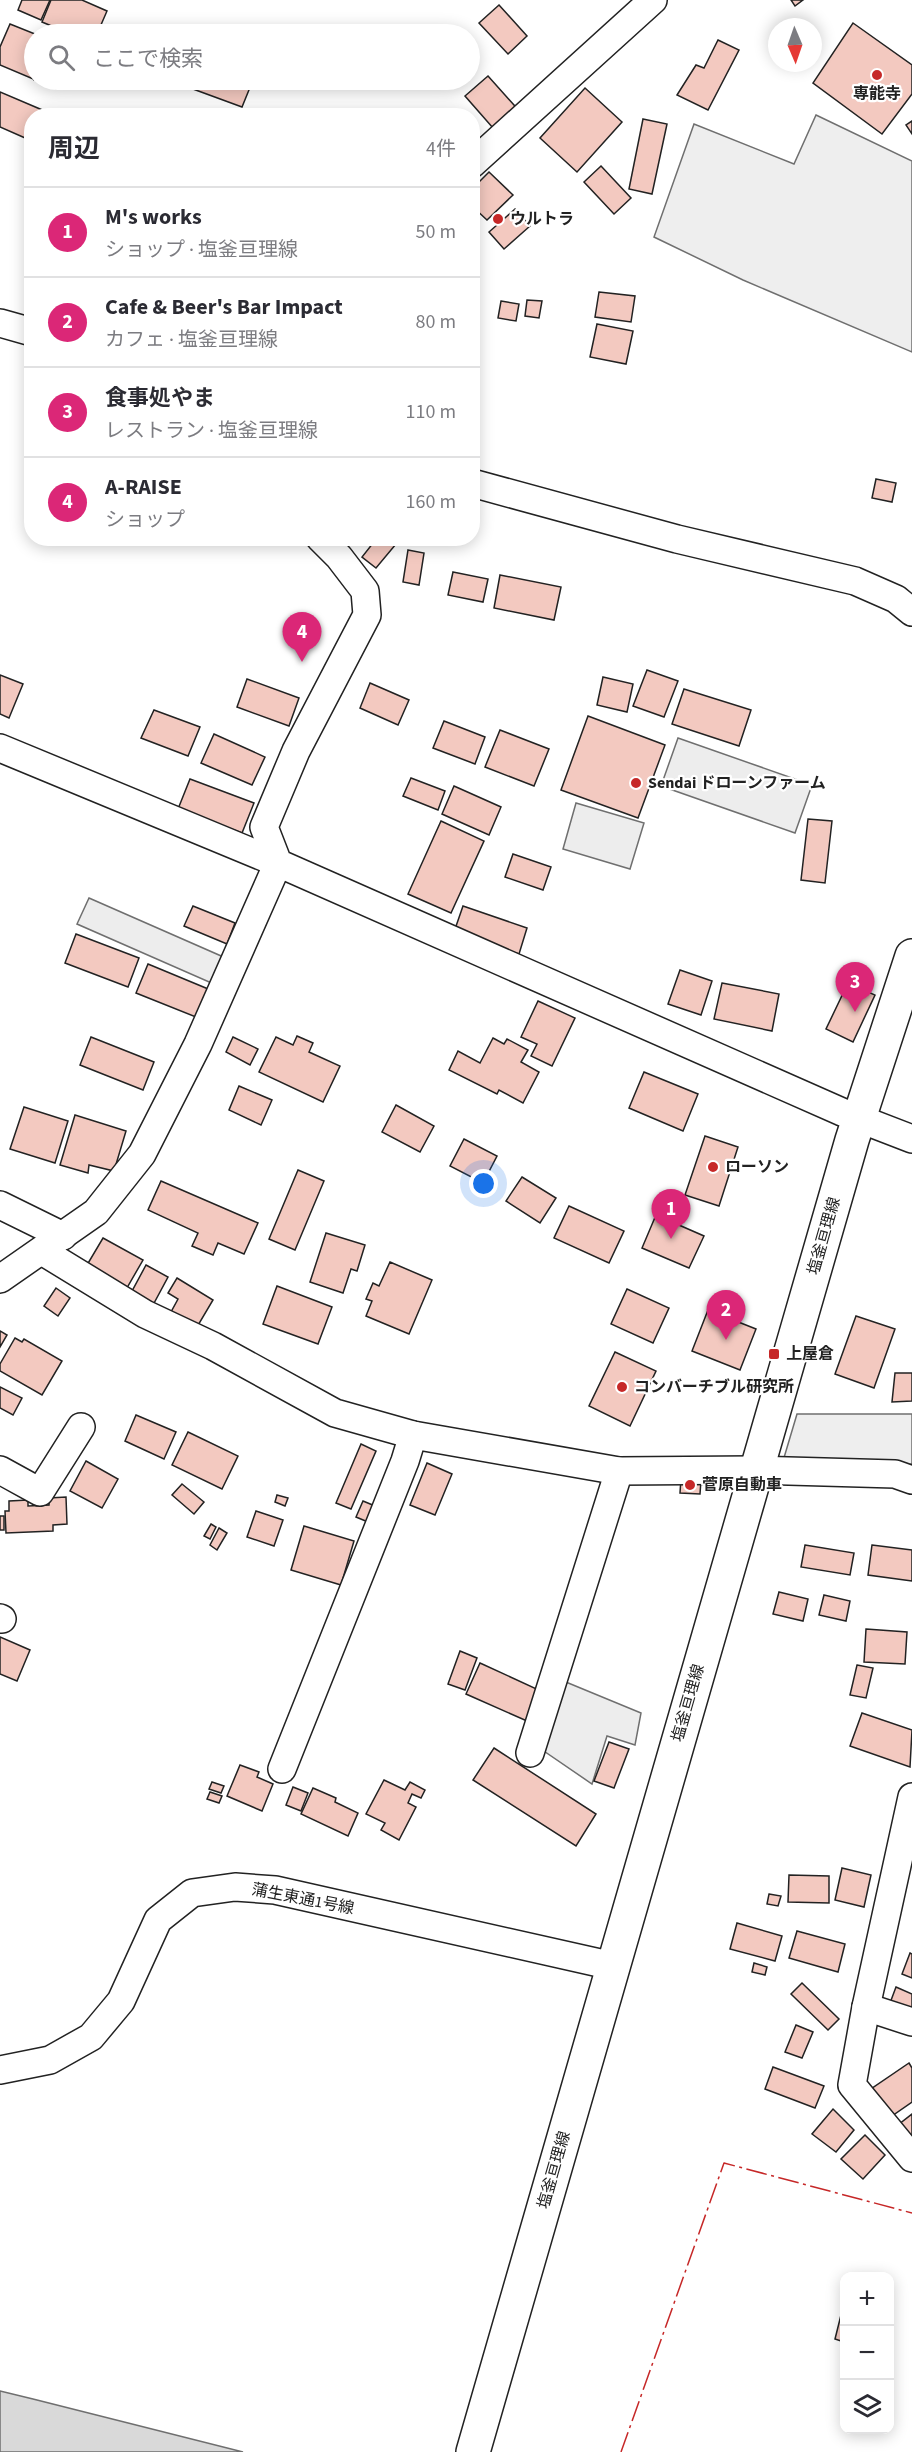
<!DOCTYPE html>
<html lang="ja">
<meta charset="utf-8">
<style>
body{margin:0;font-family:"Source Sans 3","Noto Sans JP",sans-serif;background:#f2f2f3;color:#2b2b33}
.controls{position:absolute;right:18px;bottom:18px;display:grid;overflow:hidden;border-radius:12px;box-shadow:0 3px 15px #0003}
.controls button{width:54px;height:54px;display:grid;place-items:center;padding:0;border:0;border-bottom:2px solid #e1e1e2;background:#fff;color:#2b2b33;font:30px sans-serif}
.compass{position:absolute;left:768px;top:18px;width:54px;height:54px;border-radius:50%;background:#fff;box-shadow:0 3px 15px #0003;rotate:178deg}
.you{position:absolute;left:484px;top:1184px;width:21px;height:21px;margin:-15px;border:4px solid #fff;border-radius:50%;background:#1a73e8;box-shadow:0 0 0 9px #1a73e833}
.badge{display:grid;place-items:center;width:39px;height:39px;border-radius:50%;background:#db2777;color:#fff;font-size:20px;font-weight:700}
.pin{position:absolute;translate:-50% -50px;filter:drop-shadow(0 2px 3px #0008)}
.pin::after{content:'';position:absolute;top:32px;width:21px;height:18px;background:inherit;clip-path:polygon(0 0,100% 0,50% 100%)}
.list{margin:0;padding:0;list-style:none}
h2{display:flex;justify-content:space-between;align-items:center;height:78px;margin:0;padding:0 24px;font-size:26px}
h2 small{font-size:20px;font-weight:400;color:#7c7c81}
.list li{display:grid;grid-template-columns:39px 1fr auto;gap:18px;align-items:center;box-sizing:border-box;height:90px;padding:0 24px;border-top:2px solid #e1e1e2}
.list b{display:block;font-size:22px;white-space:nowrap}
.list p{margin:0;font-size:20px;white-space:nowrap;color:#7c7c81}
.list em{font-size:20px;font-style:normal;color:#7c7c81}
.icon{flex:none;width:33px;height:33px;fill:none;stroke:currentColor;stroke-width:2;stroke-linecap:round;stroke-linejoin:round}
.map{position:relative;flex:none;width:912px;height:2452px;overflow:hidden}
.search{position:absolute;background:#fff;box-shadow:0 3px 15px #0003;left:24px;top:24px;width:456px;height:66px;display:flex;align-items:center;gap:15px;box-sizing:border-box;padding:0 21px;border-radius:33px;color:#7c7c81;font-size:22px}
.panel{position:absolute;background:#fff;box-shadow:0 3px 15px #0003;left:24px;top:108px;width:456px;height:438px;border-radius:24px}
.map>svg:first-child{display:block}
.green{fill:#eee;stroke:#6f6f6f;stroke-width:1.5}
.parking{fill:#ededed;stroke:#6f6f6f;stroke-width:1.5}
.water{fill:#d9d9d9;stroke:#6f6f6f;stroke-width:1.5}
.building{fill:#f3c9c0;stroke:#222;stroke-width:1.5}
.lines{fill:none;stroke-linecap:round;stroke-linejoin:round}
.minor-casing{stroke:#222;stroke-width:30}
.major-casing{stroke:#222;stroke-width:36}
.minor{stroke:#fff;stroke-width:27}
.major{stroke:#fff;stroke-width:33}
.power{stroke:#c62828;stroke-width:1.5;stroke-dasharray:21 4.5 3 4.5;stroke-linecap:butt}
.poi-dot{fill:#c62828;stroke:#fff;stroke-width:2}
.labels{text-anchor:middle;dominant-baseline:central;stroke-width:4.5;stroke-linejoin:round;paint-order:stroke}
.poi-label{font-size:16px;font-weight:bold;fill:#222;stroke:#fff;text-anchor:start}
.street-label{font-size:16px;fill:#222;stroke:#fff}
</style>
<div class="map">
<svg width="912" height="2452" viewBox="0 0 912 2452">
<rect width="100%" height="100%" fill="#fff"/>
<g class="green">
<polygon points="816,115 912,161 912,352 743,280 654,237 694,124 794,164"/>
<polygon points="797,1414 912,1414 912,1463 910,1465 783,1461"/>
</g>
<g class="parking">
<polygon points="678,738 812,785 795,833 661,786"/>
<polygon points="576,803 644,823 630,869 563,849"/>
<polygon points="89,898 228,959 216,985 77,924"/>
<polygon points="561,1680 641,1713 635,1745 607,1736 592,1784 538,1747"/>
</g>
<polygon class="water" points="0,2391 33,2399 243,2452 0,2452"/>
<g class="building">
<polygon points="22,0 50,0 41,20 18,10"/>
<polygon points="51,0 82,0 107,11 97,34 71,34 42,22"/>
<polygon points="791,0 803,0 795,6"/>
<polygon points="499,5 527,36 508,54 479,23"/>
<polygon points="853,23 912,65 912,94 882,134 813,83"/>
<polygon points="10,24 35,34 34,80 62,80 57,89 0,65 0,47"/>
<polygon points="718,40 739,50 708,110 677,95 696,65 704,68"/>
<polygon points="488,76 523,115 500,136 465,96"/>
<polygon points="197,80 253,80 242,107 193,89"/>
<polygon points="585,88 622,122 577,172 540,138"/>
<polygon points="0,92 47,112 45,116 32,116 32,141 0,127"/>
<polygon points="643,119 667,124 652,194 629,189"/>
<polygon points="912,121 912,134 906,125"/>
<polygon points="601,166 631,198 614,214 584,182"/>
<polygon points="489,172 513,195 487,220 472,206 472,189"/>
<polygon points="515,209 530,226 504,249 489,232"/>
<polygon points="599,292 635,296 631,322 595,317"/>
<polygon points="527,300 542,301 539,318 525,316"/>
<polygon points="501,301 519,304 516,321 498,318"/>
<polygon points="597,324 633,331 626,364 590,357"/>
<polygon points="876,479 896,483 892,502 872,498"/>
<polygon points="377,538 401,538 376,568 362,557"/>
<polygon points="408,550 424,553 419,585 403,582"/>
<polygon points="453,572 488,579 483,602 448,595"/>
<polygon points="500,575 561,587 554,620 494,608"/>
<polygon points="647,670 678,681 664,717 633,706"/>
<polygon points="0,675 23,684 9,718 0,714"/>
<polygon points="603,677 633,684 627,712 597,705"/>
<polygon points="247,679 299,698 289,726 237,707"/>
<polygon points="370,683 409,700 398,725 360,708"/>
<polygon points="684,689 751,710 739,746 672,724"/>
<polygon points="154,710 200,727 188,756 141,738"/>
<polygon points="588,716 665,745 638,818 561,790"/>
<polygon points="444,721 485,737 475,764 433,748"/>
<polygon points="500,730 549,749 534,786 485,767"/>
<polygon points="214,734 265,757 252,785 201,763"/>
<polygon points="411,778 445,791 438,810 403,796"/>
<polygon points="190,779 254,803 242,833 178,809"/>
<polygon points="454,786 501,807 489,835 442,814"/>
<polygon points="808,819 832,821 825,883 801,880"/>
<polygon points="441,821 484,841 451,913 408,894"/>
<polygon points="513,854 551,867 543,890 505,877"/>
<polygon points="193,906 235,923 227,944 184,926"/>
<polygon points="463,906 527,928 519,954 454,932"/>
<polygon points="76,934 139,958 128,987 65,963"/>
<polygon points="148,964 213,991 201,1019 136,993"/>
<polygon points="680,970 712,981 701,1015 668,1004"/>
<polygon points="722,983 779,994 772,1031 714,1019"/>
<polygon points="848,983 875,995 853,1042 826,1029"/>
<polygon points="538,1001 575,1018 552,1066 531,1056 537,1044 521,1037"/>
<polygon points="297,1036 313,1043 309,1052 340,1066 323,1102 259,1072 276,1037 293,1045"/>
<polygon points="91,1037 154,1062 143,1090 80,1065"/>
<polygon points="233,1037 258,1049 250,1065 226,1052"/>
<polygon points="493,1038 504,1044 507,1039 528,1050 521,1062 539,1072 523,1103 499,1090 497,1094 449,1070 458,1051 480,1063"/>
<polygon points="644,1072 698,1094 683,1131 629,1108"/>
<polygon points="239,1086 272,1100 261,1125 229,1110"/>
<polygon points="396,1105 434,1126 420,1152 382,1132"/>
<polygon points="24,1107 68,1121 55,1163 10,1149"/>
<polygon points="75,1115 126,1131 114,1171 89,1165 88,1173 60,1165"/>
<polygon points="705,1136 738,1147 719,1206 685,1195"/>
<polygon points="464,1139 497,1156 483,1183 450,1166"/>
<polygon points="298,1170 324,1181 295,1250 269,1239"/>
<polygon points="522,1177 556,1198 540,1223 506,1201"/>
<polygon points="161,1181 258,1223 244,1254 218,1243 213,1255 192,1246 198,1233 148,1210"/>
<polygon points="569,1206 624,1231 609,1263 554,1238"/>
<polygon points="656,1215 704,1236 689,1268 642,1248"/>
<polygon points="326,1233 365,1245 357,1271 351,1269 343,1293 310,1282"/>
<polygon points="103,1238 143,1260 124,1293 84,1270"/>
<polygon points="390,1262 432,1280 409,1334 366,1316 372,1301 366,1299 373,1283 379,1286"/>
<polygon points="146,1265 168,1277 153,1305 131,1293"/>
<polygon points="177,1278 213,1300 197,1327 171,1312 178,1299 168,1293"/>
<polygon points="277,1286 332,1307 318,1344 263,1324"/>
<polygon points="56,1288 70,1298 58,1316 44,1306"/>
<polygon points="627,1289 669,1308 653,1343 611,1324"/>
<polygon points="708,1310 756,1329 740,1370 692,1351"/>
<polygon points="856,1316 895,1329 874,1388 835,1374"/>
<polygon points="0,1331 7,1335 0,1347"/>
<polygon points="15,1338 22,1342 24,1339 62,1361 42,1395 0,1371 0,1364"/>
<polygon points="615,1352 656,1371 630,1426 589,1406"/>
<polygon points="895,1373 912,1373 912,1401 892,1402"/>
<polygon points="0,1387 22,1398 13,1415 0,1408"/>
<polygon points="136,1415 176,1432 164,1459 125,1441"/>
<polygon points="188,1432 238,1456 222,1489 172,1465"/>
<polygon points="361,1444 376,1451 351,1509 336,1503"/>
<polygon points="86,1461 118,1479 102,1508 70,1491"/>
<polygon points="427,1463 452,1474 435,1515 410,1505"/>
<polygon points="681,1478 701,1480 700,1494 680,1493"/>
<polygon points="182,1484 204,1502 194,1514 172,1495"/>
<polygon points="277,1495 288,1498 285,1506 275,1502"/>
<polygon points="66,1497 67,1524 53,1525 53,1531 6,1533 5,1511 9,1511 9,1501 28,1500 28,1506 49,1505 49,1498"/>
<polygon points="363,1501 375,1506 368,1522 356,1517"/>
<polygon points="256,1511 283,1520 274,1546 247,1537"/>
<rect x="0" y="1516" width="4" height="14"/>
<polygon points="211,1524 216,1527 210,1539 204,1536"/>
<polygon points="304,1526 354,1541 341,1585 291,1570"/>
<polygon points="219,1528 227,1533 217,1550 210,1545"/>
<polygon points="805,1545 854,1553 850,1575 801,1567"/>
<polygon points="872,1545 912,1550 912,1581 868,1575"/>
<polygon points="779,1592 808,1599 803,1621 773,1614"/>
<polygon points="824,1595 850,1601 846,1621 819,1615"/>
<polygon points="866,1629 907,1632 905,1664 864,1662"/>
<polygon points="0,1637 30,1650 17,1681 0,1674"/>
<polygon points="460,1651 477,1658 465,1690 448,1684"/>
<polygon points="480,1663 541,1691 527,1721 466,1694"/>
<polygon points="857,1665 873,1668 866,1698 850,1695"/>
<polygon points="862,1713 912,1730 910,1767 850,1746"/>
<polygon points="609,1742 629,1749 614,1788 594,1781"/>
<polygon points="494,1748 596,1814 576,1846 473,1780"/>
<polygon points="240,1765 259,1772 257,1777 273,1784 262,1811 227,1796"/>
<polygon points="384,1780 405,1790 410,1782 425,1790 421,1798 412,1794 408,1803 416,1807 399,1840 381,1830 385,1823 366,1814"/>
<polygon points="212,1782 224,1786 221,1793 209,1789"/>
<polygon points="293,1787 308,1793 301,1811 286,1805"/>
<polygon points="313,1788 336,1798 335,1802 358,1813 348,1836 301,1814"/>
<polygon points="210,1792 222,1796 219,1803 207,1799"/>
<polygon points="842,1868 871,1875 864,1907 835,1900"/>
<polygon points="789,1875 829,1876 829,1903 788,1902"/>
<polygon points="769,1894 781,1896 778,1906 767,1904"/>
<polygon points="737,1923 782,1936 775,1961 730,1949"/>
<polygon points="797,1931 845,1944 838,1972 789,1958"/>
<polygon points="910,1953 912,1954 912,1978 902,1974"/>
<polygon points="754,1963 767,1967 765,1975 752,1972"/>
<polygon points="802,1983 839,2019 828,2030 791,1994"/>
<polygon points="896,1987 912,1994 912,2011 890,2003"/>
<polygon points="796,2025 813,2032 802,2058 785,2052"/>
<polygon points="909,2063 912,2068 912,2102 889,2118 868,2091"/>
<polygon points="773,2067 824,2086 815,2108 765,2089"/>
<polygon points="833,2109 854,2130 836,2152 812,2134"/>
<polygon points="912,2114 912,2148 894,2128"/>
<polygon points="865,2135 885,2155 863,2179 841,2159"/>
<polygon points="843,2307 844,2308 844,2342 835,2339"/>
</g>
<g class="lines">
<defs>
<g id="minor">
<polyline points="472,164 653,0"/>
<polyline points="0,323 32,332"/>
<polyline points="472,483 677,539 855,581 896,599 912,612"/>
<polyline points="320,538 339,557 365,591 367,615 296,751 264,827 278,863 842,1112 912,1139"/>
<polyline points="0,748 278,863 198,1044 142,1154 96,1212 0,1279"/>
<polyline points="0,1205 63,1236"/>
<polyline points="42,1251 145,1314 213,1346 335,1413 413,1435 619,1471 755,1470 895,1474 912,1480"/>
<polyline points="0,1470 40,1492 81,1427"/>
<polyline points="0,1618 2,1619"/>
<polyline points="530,1753 619,1471"/>
<polyline points="282,1769 405,1461 413,1435"/>
<polyline points="912,1797 866,2007 852,2085 912,2158"/>
<polyline points="866,2007 912,2022"/>
<polyline points="0,2070 50,2060 91,2037 121,2001 158,1920 192,1893 235,1887 275,1890 613,1966"/>
</g>
<polyline id="major" points="473,2452 852,1140 912,956"/>
</defs>
<use href="#minor" class="minor-casing"/>
<use href="#major" class="major-casing"/>
<use href="#minor" class="minor"/>
<use href="#major" class="major"/>
<polyline class="power" points="621,2452 724,2163 912,2213"/>
</g>
<g class="poi-dot">
<circle cx="877" cy="75" r="6"/>
<circle cx="498" cy="219" r="6"/>
<circle cx="636" cy="783" r="6"/>
<circle cx="713" cy="1167" r="6"/>
<rect x="768" y="1348" width="12" height="12" rx="3"/>
<circle cx="622" cy="1387" r="6"/>
<circle cx="690" cy="1485" r="6"/>
</g>
<g class="labels">
<g class="poi-label">
<text x="877" y="94" text-anchor="middle">専能寺</text>
<text x="510" y="219">ウルトラ</text>
<text x="648" y="783">Sendai ドローンファーム</text>
<text x="725" y="1167">ローソン</text>
<text x="786" y="1354">上屋倉</text>
<text x="634" y="1387">コンバーチブル研究所</text>
<text x="702" y="1485">菅原自動車</text>
</g>
<g class="street-label">
<text transform="translate(824 1236) rotate(-74)">塩釜亘理線</text>
<text transform="translate(688 1703) rotate(-74)">塩釜亘理線</text>
<text transform="translate(303 1899) rotate(11)">蒲生東通1号線</text>
<text transform="translate(554 2170) rotate(-74)">塩釜亘理線</text>
</g>
</g>
</svg>
<div class="controls">
<button>+</button>
<button>−</button>
<button><svg class="icon" aria-label="layers" viewBox="0 0 24 24"><path d="M12 4l9 5-9 5-9-5zM3 14l9 5 9-5"/></svg></button>
</div>
<svg class="compass" viewBox="-18 -18 36 36"><path d="M0-13l5 13h-10z" fill="#e53935"/><path d="M0 13l5-13h-10z" fill="#7c7c81"/></svg>
<div class="you"></div>
<div class="pin badge" style="left:671px;top:1239px">1</div>
<div class="pin badge" style="left:726px;top:1340px">2</div>
<div class="pin badge" style="left:855px;top:1012px">3</div>
<div class="pin badge" style="left:302px;top:662px">4</div>
<div class="search"><svg class="icon" aria-label="search" viewBox="0 0 24 24"><circle cx="10" cy="10" r="6"/><path d="M15 15l6 6"/></svg>ここで検索</div>
<section class="panel">
<h2>周辺<small>4件</small></h2>
<ul class="list">
<li><span class="badge">1</span><div><b>M's works</b><p>ショップ · 塩釜亘理線</p></div><em>50 m</em></li>
<li><span class="badge">2</span><div><b>Cafe &amp; Beer's Bar Impact</b><p>カフェ · 塩釜亘理線</p></div><em>80 m</em></li>
<li><span class="badge">3</span><div><b>食事処やま</b><p>レストラン · 塩釜亘理線</p></div><em>110 m</em></li>
<li><span class="badge">4</span><div><b>A-RAISE</b><p>ショップ</p></div><em>160 m</em></li>
</ul>
</section>
</div>
